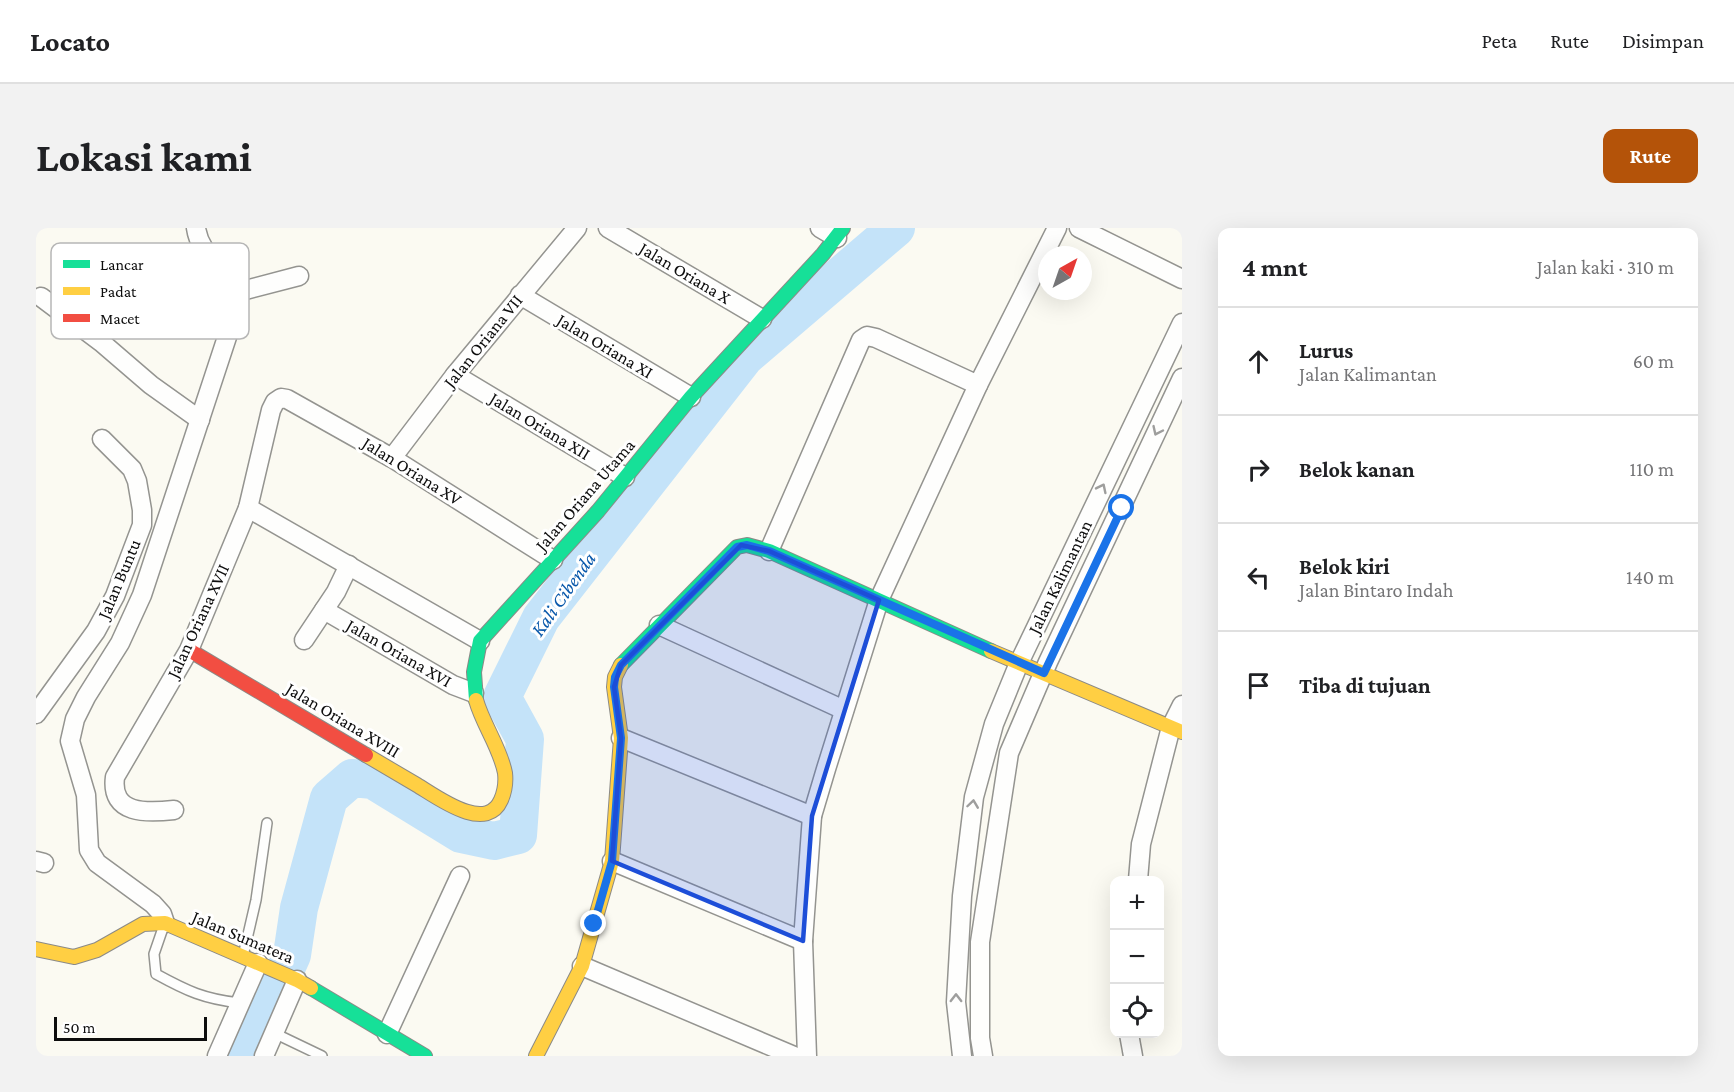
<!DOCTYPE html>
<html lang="id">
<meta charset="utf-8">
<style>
body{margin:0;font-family:"Crimson Pro",serif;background:#f2f2f2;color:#202124}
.controls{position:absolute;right:18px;bottom:18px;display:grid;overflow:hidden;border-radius:12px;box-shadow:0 6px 24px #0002}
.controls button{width:54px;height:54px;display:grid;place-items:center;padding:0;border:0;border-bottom:2px solid #e0e0e0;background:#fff;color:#202124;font:30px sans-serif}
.compass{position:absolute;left:1002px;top:18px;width:54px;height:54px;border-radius:50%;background:#fff;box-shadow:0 6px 24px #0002;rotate:40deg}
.scale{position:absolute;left:18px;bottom:15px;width:153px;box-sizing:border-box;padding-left:6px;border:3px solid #0d0d0d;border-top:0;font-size:16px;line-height:21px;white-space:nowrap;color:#0d0d0d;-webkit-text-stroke:4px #fff;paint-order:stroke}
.stop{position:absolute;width:18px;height:18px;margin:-14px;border:4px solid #1a73e8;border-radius:50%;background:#fff}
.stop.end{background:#1a73e8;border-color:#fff;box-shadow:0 2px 6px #0008}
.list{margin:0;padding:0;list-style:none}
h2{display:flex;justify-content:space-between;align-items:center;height:78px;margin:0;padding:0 24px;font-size:26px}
h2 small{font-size:20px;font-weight:400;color:#757577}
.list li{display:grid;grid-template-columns:39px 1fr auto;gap:18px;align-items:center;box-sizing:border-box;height:108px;padding:0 24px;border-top:2px solid #e0e0e0}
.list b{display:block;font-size:22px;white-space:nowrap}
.list p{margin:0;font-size:20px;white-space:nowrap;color:#757577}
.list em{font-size:20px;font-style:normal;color:#757577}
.icon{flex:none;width:33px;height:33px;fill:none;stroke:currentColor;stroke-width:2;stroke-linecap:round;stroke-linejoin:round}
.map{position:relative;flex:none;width:1146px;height:828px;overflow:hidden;border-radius:12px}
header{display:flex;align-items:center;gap:36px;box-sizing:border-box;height:84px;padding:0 30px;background:#fff;border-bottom:2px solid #e0e0e0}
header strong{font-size:28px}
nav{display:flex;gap:33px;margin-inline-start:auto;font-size:21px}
.intro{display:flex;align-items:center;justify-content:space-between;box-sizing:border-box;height:144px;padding:0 36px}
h1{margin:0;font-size:42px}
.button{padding:15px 27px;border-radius:12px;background:#b45309;color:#fff;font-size:21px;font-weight:700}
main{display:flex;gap:36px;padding:0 36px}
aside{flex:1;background:#fff;border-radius:12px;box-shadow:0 6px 24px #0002}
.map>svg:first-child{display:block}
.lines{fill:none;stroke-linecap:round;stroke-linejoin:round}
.river{stroke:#c4e3f9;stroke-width:38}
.lane-casing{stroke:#949490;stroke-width:12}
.street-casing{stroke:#949490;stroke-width:21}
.fast-casing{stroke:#8b8a87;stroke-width:16}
.slow-casing{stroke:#8b8a87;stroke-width:16}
.jam-casing{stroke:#8b8a87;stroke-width:16}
.lane{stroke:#fefefd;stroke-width:9}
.street{stroke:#fefefd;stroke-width:18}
.fast{stroke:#16e098;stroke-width:14}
.slow{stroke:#ffcf43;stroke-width:14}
.jam{stroke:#f24e42;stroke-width:14}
.oneway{stroke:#9e9e9d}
.route{stroke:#1a73e8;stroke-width:8}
.marked{fill:#1d4ed8;fill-opacity:0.2;stroke:#1d4ed8;stroke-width:4.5;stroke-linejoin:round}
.labels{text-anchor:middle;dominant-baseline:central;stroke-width:6;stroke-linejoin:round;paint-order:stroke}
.street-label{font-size:18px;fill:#0d0d0d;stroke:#fff}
.water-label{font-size:20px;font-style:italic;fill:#0a59ab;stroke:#fff}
.key{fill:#fff;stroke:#b6b6b6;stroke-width:1.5}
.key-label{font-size:16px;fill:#0d0d0d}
</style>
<header>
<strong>Locato</strong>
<nav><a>Peta</a><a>Rute</a><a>Disimpan</a></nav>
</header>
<div class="intro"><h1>Lokasi kami</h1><a class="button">Rute</a></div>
<main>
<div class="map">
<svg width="1146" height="828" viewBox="0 0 1146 828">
<rect width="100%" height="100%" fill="#fbfaf2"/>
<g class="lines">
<polyline class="river" points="211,828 256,727 263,680 293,570 316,550 337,552 425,606 458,613 482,607 489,511 466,469 505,390 709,129 860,0"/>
<defs>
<g id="lane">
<path d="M128,697L118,726L120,746C151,763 168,771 204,775"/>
<polyline points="207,728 220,672 231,595"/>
<polyline points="238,805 286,828"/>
</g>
<g id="street">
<polyline points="572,0 726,91"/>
<polyline points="784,0 801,10"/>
<polyline points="1043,0 1146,51"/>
<polyline points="198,65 263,48"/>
<polyline points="484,67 655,169"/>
<polyline points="5,69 65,114 115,157 164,192"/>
<polyline points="419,147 589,249"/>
<polyline points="356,230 419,147 541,0"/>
<polyline points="212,280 444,413"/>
<polyline points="733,323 825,112 831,108 840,110 942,157"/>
<polyline points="288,382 417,457 438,465"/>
<polyline points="623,397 808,482"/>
<polyline points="268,412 300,364 313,337"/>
<polyline points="0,486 60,403 79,368 106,297 106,282 101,253 96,241 66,211"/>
<polyline points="585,510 776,588"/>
<path d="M138,582C111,585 74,587 79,549L153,422L212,280L235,182L239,174L245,170L251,171L356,230L517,332"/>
<polyline points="0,633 8,635"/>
<polyline points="576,633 767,713"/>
<polyline points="1102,652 1105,616 1135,499 1146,477"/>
<path d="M129,695L126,686L117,676L61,635L53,622L50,567L34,513L39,491L50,469L84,415L106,367L191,109C194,96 201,80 198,66C193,43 164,29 160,0"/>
<polyline points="546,738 758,828"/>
<polyline points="351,806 424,648"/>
<polyline points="1093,806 1097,828"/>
<polyline points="181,828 222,735"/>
<polyline points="228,828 261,752"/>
<polyline points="771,828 767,713 776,588 790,541 843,372 942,157 1021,0"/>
<polyline points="926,828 920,774 926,668 938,569 958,496 983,435 1146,95"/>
<polyline points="947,828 944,810 944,714 973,525 1012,434 1146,150"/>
</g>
<g id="fast">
<polyline points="585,437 701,319 711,317 733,323 955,423"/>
<polyline points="440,472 438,444 444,413 562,283 655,169 787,26 807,0"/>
<polyline points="275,760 389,828"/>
</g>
<g id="slow">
<polyline points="955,423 1146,504"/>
<path d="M330,527C347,537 364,547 381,557C401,569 450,606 465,572C469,563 470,554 469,545C464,519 447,497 440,472"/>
<polyline points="0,721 38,729 61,722 107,696 129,695 261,752 275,760"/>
<polyline points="500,828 546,738 576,633 585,510 578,459 579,449 585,437"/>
</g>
<polyline id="jam" points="153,422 330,527"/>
</defs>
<use href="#lane" class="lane-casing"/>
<use href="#street" class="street-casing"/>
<use href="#fast" class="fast-casing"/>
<use href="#slow" class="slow-casing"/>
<use href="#jam" class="jam-casing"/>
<use href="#lane" class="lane"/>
<use href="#street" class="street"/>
<use href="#fast" class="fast"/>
<use href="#slow" class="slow"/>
<use href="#jam" class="jam"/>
</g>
<defs><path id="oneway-chevron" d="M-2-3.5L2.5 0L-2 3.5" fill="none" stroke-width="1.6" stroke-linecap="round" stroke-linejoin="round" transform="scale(1.5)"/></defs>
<g class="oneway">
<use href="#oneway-chevron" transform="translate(1121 203) rotate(115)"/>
<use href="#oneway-chevron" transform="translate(1066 260) rotate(-64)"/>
<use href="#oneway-chevron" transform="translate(937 576) rotate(-82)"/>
<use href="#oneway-chevron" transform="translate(920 770) rotate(-90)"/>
</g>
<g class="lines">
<polyline class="route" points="558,696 576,633 585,510 578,459 579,449 585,437 701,319 711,317 733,323 1008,445 1086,280"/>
</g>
<path class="marked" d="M705,317L733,323L843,372L776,588L767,713L576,633L585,510L578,459L585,437Z"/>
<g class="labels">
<g class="street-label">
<text transform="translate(649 45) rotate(31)">Jalan Oriana X</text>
<text transform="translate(447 113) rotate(-51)">Jalan Oriana VII</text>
<text transform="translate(569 118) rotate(31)">Jalan Oriana XI</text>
<text transform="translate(504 198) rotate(31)">Jalan Oriana XII</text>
<text transform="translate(376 243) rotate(32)">Jalan Oriana XV</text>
<text transform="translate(549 267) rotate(-49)">Jalan Oriana Utama</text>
<text transform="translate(1024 349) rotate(-64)">Jalan Kalimantan</text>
<text transform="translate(83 351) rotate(-67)">Jalan Buntu</text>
<text transform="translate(162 393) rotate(-65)">Jalan Oriana XVII</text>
<text transform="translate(363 425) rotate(30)">Jalan Oriana XVI</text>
<text transform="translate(307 492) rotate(31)">Jalan Oriana XVIII</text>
<text transform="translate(207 709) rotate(23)">Jalan Sumatera</text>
</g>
<g class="water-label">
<text transform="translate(527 366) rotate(-55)">Kali Cibenda</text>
</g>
</g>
<rect x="15" y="15" width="198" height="96" rx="9" class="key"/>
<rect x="27" y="32" width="27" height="8" fill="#16e098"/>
<rect x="27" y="59" width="27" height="8" fill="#ffcf43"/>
<rect x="27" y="86" width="27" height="8" fill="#f24e42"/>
<g class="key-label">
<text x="64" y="42">Lancar</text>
<text x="64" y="69">Padat</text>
<text x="64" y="96">Macet</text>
</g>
</svg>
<div class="controls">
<button>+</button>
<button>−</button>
<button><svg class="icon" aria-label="locate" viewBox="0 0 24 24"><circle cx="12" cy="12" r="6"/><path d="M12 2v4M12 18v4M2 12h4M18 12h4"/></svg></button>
</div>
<svg class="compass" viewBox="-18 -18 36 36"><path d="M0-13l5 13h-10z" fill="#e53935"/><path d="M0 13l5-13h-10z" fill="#757577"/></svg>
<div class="scale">50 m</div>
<div class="stop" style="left:1086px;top:280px"></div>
<div class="stop end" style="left:558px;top:696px"></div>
</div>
<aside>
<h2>4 mnt<small>Jalan kaki · 310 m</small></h2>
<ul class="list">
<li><svg class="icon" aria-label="ahead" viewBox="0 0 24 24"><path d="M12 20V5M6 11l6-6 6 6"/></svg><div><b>Lurus</b><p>Jalan Kalimantan</p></div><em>60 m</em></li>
<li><svg class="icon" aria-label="right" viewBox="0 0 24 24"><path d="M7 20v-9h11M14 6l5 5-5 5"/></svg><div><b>Belok kanan</b></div><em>110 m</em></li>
<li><svg class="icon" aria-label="left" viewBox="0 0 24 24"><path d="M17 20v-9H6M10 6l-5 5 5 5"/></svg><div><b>Belok kiri</b><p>Jalan Bintaro Indah</p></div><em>140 m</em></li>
<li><svg class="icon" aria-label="arrive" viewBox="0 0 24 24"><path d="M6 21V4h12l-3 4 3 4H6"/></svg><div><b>Tiba di tujuan</b></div></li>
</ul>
</aside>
</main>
